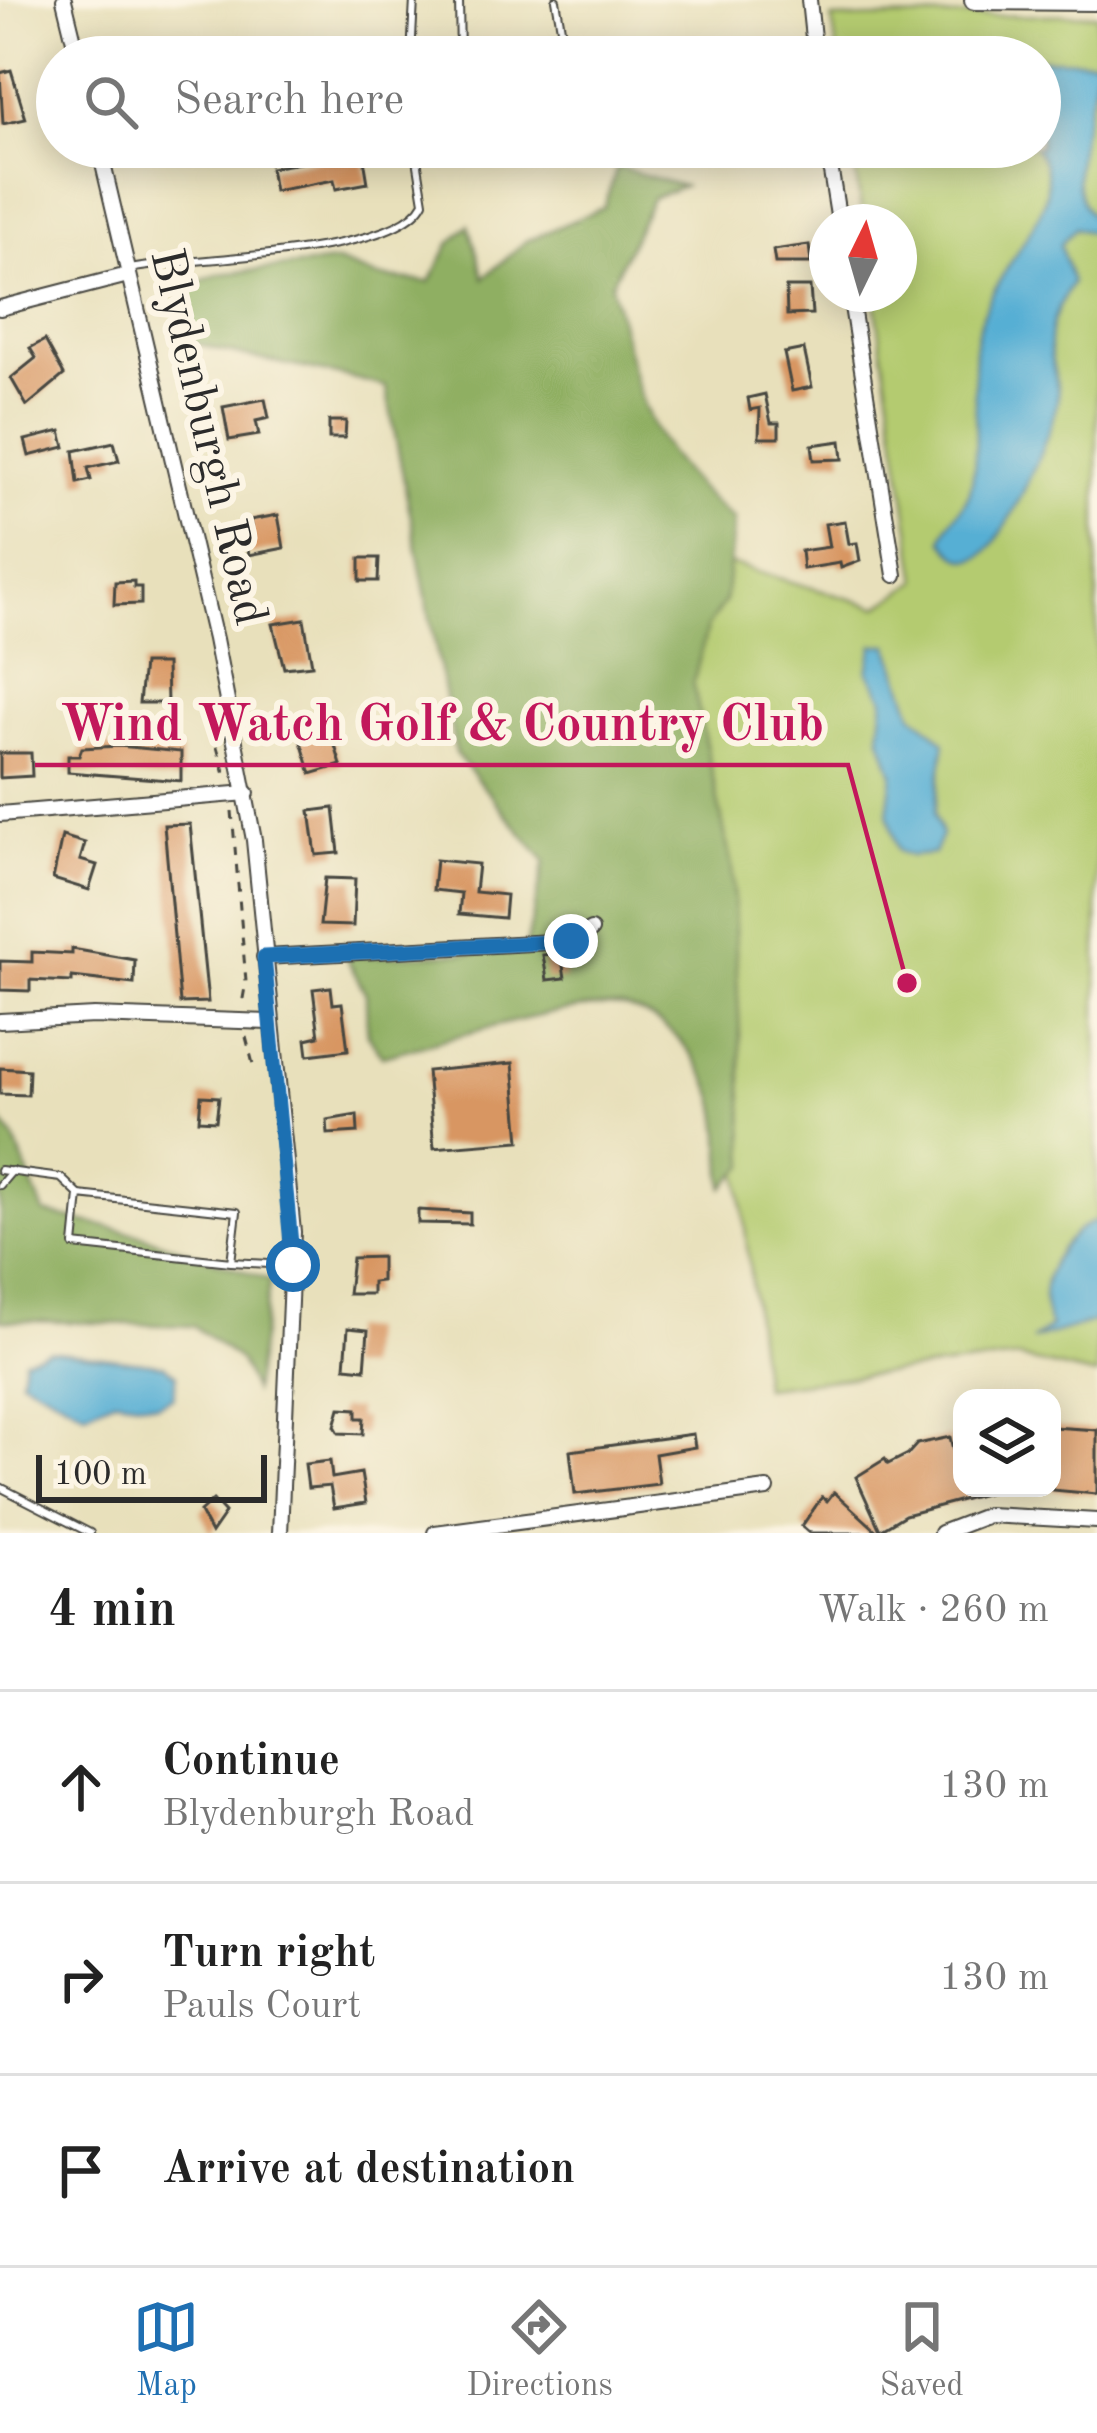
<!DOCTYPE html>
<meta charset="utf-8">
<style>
body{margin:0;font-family:"Old Standard TT",serif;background:#f6f6f6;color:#222}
.controls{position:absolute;right:36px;bottom:36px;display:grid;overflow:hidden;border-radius:24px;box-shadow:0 6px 30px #0003}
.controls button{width:108px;height:108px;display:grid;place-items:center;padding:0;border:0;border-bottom:3px solid #e0e0e0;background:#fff;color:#222;font:60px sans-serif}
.compass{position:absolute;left:809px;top:204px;width:108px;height:108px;border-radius:50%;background:#fff;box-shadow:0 6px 30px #0003;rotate:5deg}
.scale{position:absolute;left:36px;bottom:30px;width:231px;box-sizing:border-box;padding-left:12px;border:6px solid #2b2b2b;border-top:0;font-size:33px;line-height:42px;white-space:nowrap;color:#2b2b2b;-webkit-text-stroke:9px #fcf5e5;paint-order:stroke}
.stop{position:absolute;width:36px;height:36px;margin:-27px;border:9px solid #1f6fb2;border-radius:50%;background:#fff}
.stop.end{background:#1f6fb2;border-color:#fff;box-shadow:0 3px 12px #0008}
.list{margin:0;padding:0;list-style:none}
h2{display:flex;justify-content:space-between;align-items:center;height:156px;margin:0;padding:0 48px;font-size:51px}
h2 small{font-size:39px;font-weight:400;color:#767676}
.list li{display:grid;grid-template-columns:78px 1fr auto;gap:36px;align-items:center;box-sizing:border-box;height:192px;padding:0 48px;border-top:3px solid #e0e0e0}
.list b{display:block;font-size:45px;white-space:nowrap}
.list p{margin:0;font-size:39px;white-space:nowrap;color:#767676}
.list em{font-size:39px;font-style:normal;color:#767676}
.icon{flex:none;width:66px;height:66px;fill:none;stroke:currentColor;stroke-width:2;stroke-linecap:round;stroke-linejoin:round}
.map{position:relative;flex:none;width:1097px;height:1533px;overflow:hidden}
.search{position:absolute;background:#fff;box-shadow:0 6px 30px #0003;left:36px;right:36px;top:36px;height:132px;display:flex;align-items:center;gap:30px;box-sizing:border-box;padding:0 42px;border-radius:66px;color:#767676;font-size:45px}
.sheet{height:732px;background:#fff}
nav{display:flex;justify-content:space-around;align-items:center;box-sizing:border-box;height:168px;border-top:3px solid #e0e0e0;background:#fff;font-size:33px;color:#767676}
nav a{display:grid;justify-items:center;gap:6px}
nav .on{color:#1f6fb2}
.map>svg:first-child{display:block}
.green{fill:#b4cb70;stroke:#707b4e;stroke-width:3}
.forest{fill:#8faf62;stroke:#5d6d46;stroke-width:3}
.water{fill:#57afd4;stroke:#416d80;stroke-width:3}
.building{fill:#d89662}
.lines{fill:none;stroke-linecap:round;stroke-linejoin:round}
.lane-casing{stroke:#474641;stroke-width:10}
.street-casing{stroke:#474641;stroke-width:18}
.secondary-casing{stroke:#474641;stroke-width:22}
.path{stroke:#474641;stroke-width:3;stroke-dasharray:9 9;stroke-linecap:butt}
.lane{stroke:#fff;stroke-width:6}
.street{stroke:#fff;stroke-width:14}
.secondary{stroke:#fff;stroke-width:18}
.route{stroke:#1f6fb2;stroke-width:15}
.labels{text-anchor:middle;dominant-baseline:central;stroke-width:12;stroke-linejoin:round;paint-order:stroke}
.street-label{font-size:48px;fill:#2b2b2b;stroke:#fcf5e5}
.leader{fill:none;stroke:#c2185b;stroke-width:4.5}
.callout-dot{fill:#c2185b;stroke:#fcf5e5;stroke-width:4.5}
.callout-label{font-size:51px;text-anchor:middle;font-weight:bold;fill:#c2185b;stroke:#fcf5e5;stroke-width:12;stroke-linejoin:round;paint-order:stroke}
</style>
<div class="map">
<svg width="1097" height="1533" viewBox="0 0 1097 1533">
<rect width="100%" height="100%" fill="#fcf5e5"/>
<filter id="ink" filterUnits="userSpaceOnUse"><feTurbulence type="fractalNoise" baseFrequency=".00833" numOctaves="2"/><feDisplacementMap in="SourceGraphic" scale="24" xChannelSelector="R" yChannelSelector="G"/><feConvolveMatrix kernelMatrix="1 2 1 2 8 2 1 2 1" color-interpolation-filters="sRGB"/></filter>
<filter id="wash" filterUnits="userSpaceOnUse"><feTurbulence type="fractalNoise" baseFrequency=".004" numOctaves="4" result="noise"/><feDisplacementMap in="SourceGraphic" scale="48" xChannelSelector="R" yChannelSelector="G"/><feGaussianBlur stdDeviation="2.7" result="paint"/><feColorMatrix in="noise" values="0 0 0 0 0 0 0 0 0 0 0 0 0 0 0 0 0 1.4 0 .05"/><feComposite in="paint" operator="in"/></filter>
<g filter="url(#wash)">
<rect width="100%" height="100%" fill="#e8e0bb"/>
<polygon class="green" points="1097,14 1097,1376 1018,1358 763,1387 673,589 730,564 878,607 918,581 874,294 899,294 899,222 863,222 852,147 1040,147 1040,57 838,57 832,19"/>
<g class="forest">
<path d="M617,167L683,186L652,198L611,284C639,395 641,444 734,520L725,601L707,628L693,684L732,867L746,1166L724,1187C721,1158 723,1122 714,1095C699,1055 668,1019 626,1008C583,997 431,1044 382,1056L367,1033L366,994L346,957L525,951L545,861L456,754L386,387C319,367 249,362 184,339L188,286L219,274L337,262L377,277L430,282L449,245L469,225L484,278L526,241L604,207Z"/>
<polygon points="0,1120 13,1136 44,1213 138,1234 270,1280 253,1391 240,1361 194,1326 0,1320"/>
</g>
<g class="water">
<path d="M1040,59L1097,60C1097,102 1052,188 1097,220V235L1075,228L1060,245L1072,283C1061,302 1050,320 1050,343C1049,365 1062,385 1056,407C1049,437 1006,541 981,556C965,566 952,552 943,540C946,520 965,510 970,491C981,447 972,396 975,351C979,294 1020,258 1042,208C1051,186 1049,166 1034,147H1040Z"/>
<polygon points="874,645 889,645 913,714 945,742 935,813 942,835 934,854 910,856 898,851 888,813 893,774 880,735 884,698 868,671"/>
<path d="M1097,1220V1321L1032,1340L1051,1327C1031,1287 1057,1236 1097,1220Z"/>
<polygon points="48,1350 164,1365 177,1375 173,1397 157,1404 114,1399 85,1412 21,1379 24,1359"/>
</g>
<g id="blocks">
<g class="building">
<polygon points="635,40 637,57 615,57 614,43"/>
<polygon points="11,70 26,119 3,124 0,73"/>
<polygon points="328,147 362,147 368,183 336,189 334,180 274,191 270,168 330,158"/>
<polygon points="809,245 811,263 775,263 773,250"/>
<polygon points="786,287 810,287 812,314 787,315"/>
<polygon points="45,340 64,375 27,406 11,378 36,358 30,348"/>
<polygon points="804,349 812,387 792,391 784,353"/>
<polygon points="765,394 771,423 779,423 779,438 759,438 760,408 750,410 748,398"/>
<polygon points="265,399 269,418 256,421 259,435 229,440 223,407"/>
<polygon points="329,421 346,421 345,438 329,438"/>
<polygon points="61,431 65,447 29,456 25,440"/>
<polygon points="841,441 843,459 814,460 812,445"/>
<polygon points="114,442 119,461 88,468 91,480 78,483 74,451"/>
<polygon points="278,515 284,548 249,555 245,534 252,532 250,520"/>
<polygon points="845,521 849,544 857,543 860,561 841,568 840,563 803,569 801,551 829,547 825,524"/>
<polygon points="360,558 379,558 378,581 360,581"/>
<polygon points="134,581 134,587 141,587 141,604 114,605 115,582"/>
<polygon points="304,619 312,665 284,668 273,624"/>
<polygon points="143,664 166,664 167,703 139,703"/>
<polygon points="328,723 341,765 311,774 298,732"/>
<polygon points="119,746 181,752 181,781 68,772 68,756 79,756 82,748"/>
<polygon points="0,753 31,753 32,776 0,778"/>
<polygon points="334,808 339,853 316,855 310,811"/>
<polygon points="190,824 208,1002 180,1003 164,825"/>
<polygon points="62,836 85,843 80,860 97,865 89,890 53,879"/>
<polygon points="436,860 478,864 475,892 506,895 504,918 459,914 461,893 433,890"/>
<polygon points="325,878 355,879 353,926 320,925"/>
<polygon points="72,949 135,960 134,984 72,977 72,982 30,980 30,991 0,990 0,961 32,962 32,952 72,954"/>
<polygon points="561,953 565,978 547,980 543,955"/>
<polygon points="331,987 333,1004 342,1003 348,1050 308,1055 306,1039 319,1036 313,989"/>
<polygon points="513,1063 520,1141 434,1148 427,1071"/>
<polygon points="0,1068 29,1070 28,1095 0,1094"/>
<polygon points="201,1096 219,1097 216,1121 199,1120"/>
<polygon points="357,1115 358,1132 328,1134 327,1120"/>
<polygon points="418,1210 470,1213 470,1224 418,1223"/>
<polygon points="381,1257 381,1281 372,1282 372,1294 348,1294 352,1258"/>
<polygon points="348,1328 368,1330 365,1369 345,1367"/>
<polygon points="340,1408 357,1409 357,1418 364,1418 363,1434 339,1433 335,1426"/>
<polygon points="1052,1427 1097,1430 1097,1494 1052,1490"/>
<polygon points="693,1434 695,1447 655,1454 659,1484 575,1494 570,1451"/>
<polygon points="950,1437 962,1488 992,1492 905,1515 880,1530 856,1477 885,1459 888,1464 908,1454 917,1444"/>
<polygon points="330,1461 332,1478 361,1473 366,1503 334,1508 330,1486 308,1488 305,1464"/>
<polygon points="834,1492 879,1533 810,1533 802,1526 822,1497 827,1501"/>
<polygon points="213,1500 225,1513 211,1533 200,1512"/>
</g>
</g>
</g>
<g filter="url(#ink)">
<use href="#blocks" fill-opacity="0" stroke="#474641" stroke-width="3"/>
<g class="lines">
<defs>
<g id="lane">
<polyline points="459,0 460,57"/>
<polyline points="556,0 566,57"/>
<polyline points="411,57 414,0"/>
<polyline points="478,147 480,152 521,147"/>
<path d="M130,269C189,256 396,258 424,202L415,147"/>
<polyline points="0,1170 61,1178 79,1195"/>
<polyline points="0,1185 12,1171"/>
<polyline points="231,1262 74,1245 79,1195 237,1212 231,1262 289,1265"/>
<polyline points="0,1487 90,1533"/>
</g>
<g id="street">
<polyline points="64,0 78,57"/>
<polyline points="809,0 815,57"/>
<polyline points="99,147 215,639 254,840 293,1232 280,1533"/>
<polyline points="827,147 839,222"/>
<polyline points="850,294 895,575"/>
<polyline points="0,308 128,275"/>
<polyline points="0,814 247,793"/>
<polyline points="264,957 570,941 591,930"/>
<polyline points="0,1021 94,1016 269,1022"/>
<polyline points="435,1533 767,1489"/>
<polyline points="941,1533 988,1515 1097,1521"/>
</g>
<polyline id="secondary" points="974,0 1097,1"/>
</defs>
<use href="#lane" class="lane-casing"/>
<use href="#street" class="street-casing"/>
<use href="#secondary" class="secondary-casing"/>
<g class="path">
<polyline points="207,712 226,778"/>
<polyline points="232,811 246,982 242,1004"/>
<polyline points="246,1037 253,1064"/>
</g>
<use href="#lane" class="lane"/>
<use href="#street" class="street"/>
<use href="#secondary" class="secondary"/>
</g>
</g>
<g class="lines" filter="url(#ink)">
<polyline class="route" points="293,1265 264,957 571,941"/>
</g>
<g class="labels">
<g class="street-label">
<text transform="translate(207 437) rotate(77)">Blydenburgh Road</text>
</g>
</g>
<path class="leader" d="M907 983L848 765H35"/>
<circle class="callout-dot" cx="907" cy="983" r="12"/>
<g class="callout-label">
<text x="442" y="740">Wind Watch Golf &amp; Country Club</text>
</g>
</svg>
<div class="controls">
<button><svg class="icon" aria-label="layers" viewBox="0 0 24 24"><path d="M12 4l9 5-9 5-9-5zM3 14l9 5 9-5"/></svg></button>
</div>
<svg class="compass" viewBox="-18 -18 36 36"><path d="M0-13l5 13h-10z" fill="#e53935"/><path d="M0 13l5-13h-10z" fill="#767676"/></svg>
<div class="scale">100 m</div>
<div class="stop" style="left:293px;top:1265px"></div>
<div class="stop end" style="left:571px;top:941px"></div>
<div class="search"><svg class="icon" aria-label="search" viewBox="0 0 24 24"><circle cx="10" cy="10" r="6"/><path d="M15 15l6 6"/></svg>Search here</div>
</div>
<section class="sheet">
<h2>4 min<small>Walk · 260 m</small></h2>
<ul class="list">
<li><svg class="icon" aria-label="ahead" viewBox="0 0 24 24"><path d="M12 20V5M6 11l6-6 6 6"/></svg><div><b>Continue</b><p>Blydenburgh Road</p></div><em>130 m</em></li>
<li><svg class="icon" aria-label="right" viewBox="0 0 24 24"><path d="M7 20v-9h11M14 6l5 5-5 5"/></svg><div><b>Turn right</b><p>Pauls Court</p></div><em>130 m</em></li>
<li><svg class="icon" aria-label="arrive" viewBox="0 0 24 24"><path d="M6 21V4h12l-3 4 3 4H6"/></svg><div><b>Arrive at destination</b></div></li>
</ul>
</section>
<nav>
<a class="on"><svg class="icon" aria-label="map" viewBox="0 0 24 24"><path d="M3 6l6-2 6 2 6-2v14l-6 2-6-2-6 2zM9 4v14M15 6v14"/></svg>Map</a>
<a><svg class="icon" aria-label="directions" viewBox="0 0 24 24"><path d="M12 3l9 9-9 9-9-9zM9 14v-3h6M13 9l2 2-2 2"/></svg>Directions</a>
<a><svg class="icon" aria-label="saved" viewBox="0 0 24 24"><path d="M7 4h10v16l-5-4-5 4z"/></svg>Saved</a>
</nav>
